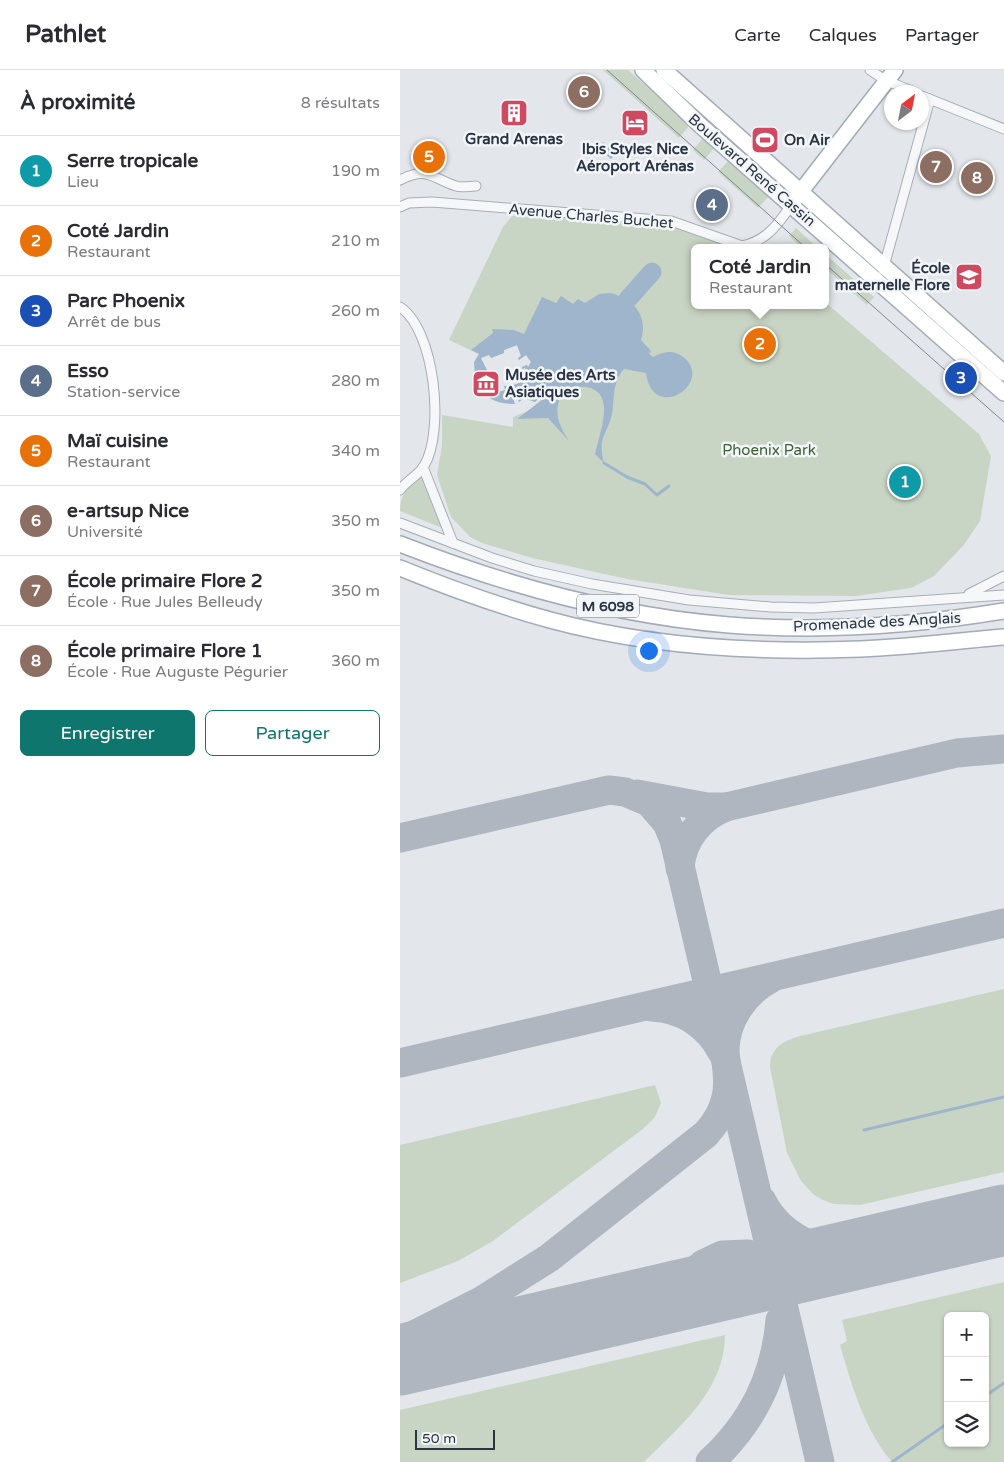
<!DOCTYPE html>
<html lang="fr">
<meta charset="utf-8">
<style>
body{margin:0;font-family:"Varela Round",sans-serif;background:#f2f2f3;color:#2b2b33}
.controls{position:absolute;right:15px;bottom:15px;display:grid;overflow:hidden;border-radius:8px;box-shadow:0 1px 4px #0004}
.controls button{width:45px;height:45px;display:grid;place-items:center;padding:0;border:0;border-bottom:1px solid #e1e1e2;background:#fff;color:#2b2b33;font:25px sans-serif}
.compass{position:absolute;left:484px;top:15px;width:45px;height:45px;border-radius:50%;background:#fff;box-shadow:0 1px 4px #0004;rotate:32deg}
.scale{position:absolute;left:15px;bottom:12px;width:80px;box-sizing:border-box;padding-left:5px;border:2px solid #2b3444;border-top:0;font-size:14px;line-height:18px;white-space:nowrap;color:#2b3444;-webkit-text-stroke:4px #f3f6f8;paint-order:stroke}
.you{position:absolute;left:248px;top:580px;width:18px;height:18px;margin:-12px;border:4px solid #fff;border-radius:50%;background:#1a73e8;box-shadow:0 0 0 8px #1a73e833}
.badge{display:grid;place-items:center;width:32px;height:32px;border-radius:50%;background:#0f766e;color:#fff;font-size:16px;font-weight:700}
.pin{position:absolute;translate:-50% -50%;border:2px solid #fff;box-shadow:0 1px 5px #0006}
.popup{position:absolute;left:291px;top:174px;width:138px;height:65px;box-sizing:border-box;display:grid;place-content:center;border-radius:8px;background:#fff;filter:drop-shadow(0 1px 4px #0005);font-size:16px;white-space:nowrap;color:#7c7c81}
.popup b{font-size:19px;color:#2b2b33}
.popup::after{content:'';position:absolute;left:50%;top:100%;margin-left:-10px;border:10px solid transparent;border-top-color:#fff}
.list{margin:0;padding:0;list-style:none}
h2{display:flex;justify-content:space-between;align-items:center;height:65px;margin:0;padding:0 20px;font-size:21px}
h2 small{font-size:16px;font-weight:400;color:#7c7c81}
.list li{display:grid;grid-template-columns:32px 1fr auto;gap:15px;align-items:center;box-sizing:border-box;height:70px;padding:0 20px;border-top:1px solid #e1e1e2}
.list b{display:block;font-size:19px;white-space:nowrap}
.list p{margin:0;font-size:16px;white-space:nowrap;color:#7c7c81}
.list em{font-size:16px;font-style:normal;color:#7c7c81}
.actions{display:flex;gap:10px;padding:15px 20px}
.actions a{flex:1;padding:11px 0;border:1px solid #0f766e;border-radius:8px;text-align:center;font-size:18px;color:#0f766e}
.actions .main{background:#0f766e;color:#fff}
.icon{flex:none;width:28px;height:28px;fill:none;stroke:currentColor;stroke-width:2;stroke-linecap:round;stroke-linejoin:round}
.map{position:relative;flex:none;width:604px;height:1392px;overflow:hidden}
header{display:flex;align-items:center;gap:30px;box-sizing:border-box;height:70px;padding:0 25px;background:#fff;border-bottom:1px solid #e1e1e2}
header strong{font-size:24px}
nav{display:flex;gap:28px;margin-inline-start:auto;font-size:18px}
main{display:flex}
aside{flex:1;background:#fff}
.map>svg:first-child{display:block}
.green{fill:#c9d5c4;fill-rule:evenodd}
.water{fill:#9fb5cb}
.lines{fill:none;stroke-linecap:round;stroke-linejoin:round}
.stream{stroke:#9fb5cb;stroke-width:3}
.river{stroke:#9fb5cb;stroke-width:19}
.taxiway{stroke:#b0b6c0;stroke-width:29}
.runway{stroke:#b0b6c0;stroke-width:71}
.street-casing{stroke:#a8aeb6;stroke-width:11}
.primary-casing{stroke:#a2abb7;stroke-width:18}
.street{stroke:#f6f7f9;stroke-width:9}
.primary{stroke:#fff;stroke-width:15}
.tram{stroke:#7d8695;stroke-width:1}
.labels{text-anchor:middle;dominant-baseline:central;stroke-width:5;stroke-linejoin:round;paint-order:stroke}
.shield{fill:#f3f6f8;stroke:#676e7a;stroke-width:1}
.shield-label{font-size:14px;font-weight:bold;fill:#2b3444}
.poi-label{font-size:15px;font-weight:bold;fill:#2b3444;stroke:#f3f6f8}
.street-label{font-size:15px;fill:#2b3444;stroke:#f3f6f8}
.park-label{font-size:15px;fill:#406038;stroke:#f3f6f8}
</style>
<header>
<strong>Pathlet</strong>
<nav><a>Carte</a><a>Calques</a><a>Partager</a></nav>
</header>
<main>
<aside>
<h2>À proximité<small>8 résultats</small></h2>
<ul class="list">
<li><span class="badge" style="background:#0f9aa8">1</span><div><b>Serre tropicale</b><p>Lieu</p></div><em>190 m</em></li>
<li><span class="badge" style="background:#e8710a">2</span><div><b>Coté Jardin</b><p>Restaurant</p></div><em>210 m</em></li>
<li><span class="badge" style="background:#1a4fb4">3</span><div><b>Parc Phoenix</b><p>Arrêt de bus</p></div><em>260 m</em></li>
<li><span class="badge" style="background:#5c6f8a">4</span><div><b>Esso</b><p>Station-service</p></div><em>280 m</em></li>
<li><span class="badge" style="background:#e8710a">5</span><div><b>Maï cuisine</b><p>Restaurant</p></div><em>340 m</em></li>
<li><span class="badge" style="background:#8d6e63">6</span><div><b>e-artsup Nice</b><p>Université</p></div><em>350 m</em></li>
<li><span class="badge" style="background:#8d6e63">7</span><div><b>École primaire Flore 2</b><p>École · Rue Jules Belleudy</p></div><em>350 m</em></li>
<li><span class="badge" style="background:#8d6e63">8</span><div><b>École primaire Flore 1</b><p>École · Rue Auguste Pégurier</p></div><em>360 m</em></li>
</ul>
<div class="actions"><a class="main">Enregistrer</a><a>Partager</a></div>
</aside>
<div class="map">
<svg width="604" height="1392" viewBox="0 0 604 1392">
<rect width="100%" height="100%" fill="#e3e7eb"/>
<g class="green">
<polygon points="203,0 228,0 290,55 279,68"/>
<polygon points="250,0 257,0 382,111 378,115"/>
<polygon points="304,67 315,77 304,90 293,80"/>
<polygon points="329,90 369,126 358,138 318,102"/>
<polygon points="112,146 170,148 274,158 334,178 295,178 295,235 425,235 425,232 579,364 591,386 580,451 563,476 534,506 511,518 456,526 329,525 227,509 132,488 82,473 70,467 51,447 37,405 42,375 42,345 113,357 113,347 128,341 151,321 144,318 142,325 135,332 124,328 119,332 113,315 129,310 125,298 122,299 122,297 127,295 128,297 131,292 126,285 119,290 118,288 121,286 117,275 104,280 104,283 91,288 89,285 81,288 79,284 49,270 103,157"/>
<polygon points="396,158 418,178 402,178 389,166"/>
<polygon points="425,184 474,227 467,235 425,198"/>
<path d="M20,406L25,410L42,458L0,441C0,426 7,415 20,406Z"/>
<path d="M604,919V1102L460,1135L434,1134L423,1130L413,1124L401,1111L387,1083L370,997C370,978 383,971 400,966Z"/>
<polygon points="255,1015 261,1033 255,1047 243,1059 93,1171 58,1191 0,1213 0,1075"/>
<path d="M604,1212V1392H492C464,1359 452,1316 440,1275L447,1271L442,1250ZM548,1246H585V1373H548Z"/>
<path d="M325,1265C325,1320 280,1356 244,1392H0V1340Z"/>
</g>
<g class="water">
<polygon points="203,72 216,83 211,89 198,78"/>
<path d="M210,223C233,228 249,246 241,270L251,281L249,284L253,287C262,282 272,279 282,286C317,311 253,355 246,303L224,299C212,313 215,326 212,344C207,366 197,366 204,393L195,384C200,360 221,312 174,317L160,328C153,345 161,358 169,371L148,348L117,349L146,327L148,328L151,321L144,318L142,325L135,332L124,328L119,332L113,315L129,310L125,298L122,299V297L127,295L128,297L131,292L126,285L119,290L118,288L121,286L117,275L104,280V283L91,288L89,285L81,288L88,302L75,307L74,292L79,284L71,280L93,263L92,259L114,260L124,264L142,227L156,233L161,226L173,234L178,229L185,233L199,224Z"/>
<path d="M89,306L94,323L105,320L104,316H109L115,334C97,334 84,329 77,312Z"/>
</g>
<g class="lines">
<g class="stream">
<polyline points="204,393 227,407 245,414 257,425 269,416"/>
<polyline points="464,1060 604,1027"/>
<polyline points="585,1326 604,1313"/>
<polyline points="492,1392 548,1353"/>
</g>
<polyline class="river" points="228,229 252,202"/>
<g class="taxiway">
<polyline points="237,724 307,737 326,737"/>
<polyline points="0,768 209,720 225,722 249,732 267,753 274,770 420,1392"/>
<path d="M280,798C282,770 300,747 326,737L557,683L604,679"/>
<path d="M252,937C282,938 308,955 322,982"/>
<polyline points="0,993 604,853"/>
<path d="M362,1131C380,1167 418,1183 457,1184"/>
<polyline points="236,1234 272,1223 303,1194 322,1185 348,1184 373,1194"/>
<path d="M0,1272L81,1231L149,1188L306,1064C316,1053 323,1042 326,1027C330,1011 326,997 325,981C325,951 344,923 370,909"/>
<path d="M310,1392C352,1353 375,1308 380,1250"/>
</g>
<polyline class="runway" points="0,1290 604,1150"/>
<defs>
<g id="street">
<polyline points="470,0 485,10 514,22"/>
<polyline points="522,26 604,59"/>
<path d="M0,110C28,96 31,108 56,116C61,118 70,116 76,116"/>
<path d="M0,137L9,133L32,132L271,151L342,176C366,171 378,155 391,135"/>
<polyline points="483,200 530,29"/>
<path d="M0,237C35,260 45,361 24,396C19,405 6,411 0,420"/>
<polyline points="23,397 53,473"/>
<polyline points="0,453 92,488 134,501 192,514 289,530 371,537 414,538 604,525"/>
<polyline points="569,524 604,506"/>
</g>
<g id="primary">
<polyline points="243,0 300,55 604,323"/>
<polyline points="264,0 604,303"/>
<polyline points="395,129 495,0"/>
<path d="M0,474C105,515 216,546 329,555C420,562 514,556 604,541"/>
<path d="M0,498C49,518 99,536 150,550C249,577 358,583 461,579C509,577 556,571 604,567"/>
</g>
</defs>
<use href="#street" class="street-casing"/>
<use href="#primary" class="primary-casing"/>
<use href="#street" class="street"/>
<use href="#primary" class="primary"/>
<g class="tram">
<polyline points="207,0 406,178"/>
<polyline points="425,194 604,352"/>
</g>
</g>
<defs>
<symbol id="building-square" viewBox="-11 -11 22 22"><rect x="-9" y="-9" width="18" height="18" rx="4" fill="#cf4960" stroke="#f3f6f8"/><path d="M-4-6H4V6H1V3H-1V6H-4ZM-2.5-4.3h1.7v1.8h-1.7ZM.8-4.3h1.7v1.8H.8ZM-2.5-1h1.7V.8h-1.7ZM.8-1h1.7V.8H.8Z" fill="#fff"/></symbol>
<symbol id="hotel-square" viewBox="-11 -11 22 22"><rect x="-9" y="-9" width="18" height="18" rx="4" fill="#cf4960" stroke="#f3f6f8"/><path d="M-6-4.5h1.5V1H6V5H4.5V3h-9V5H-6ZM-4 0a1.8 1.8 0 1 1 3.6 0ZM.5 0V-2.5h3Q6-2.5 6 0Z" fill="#fff"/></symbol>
<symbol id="stadium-square" viewBox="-11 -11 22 22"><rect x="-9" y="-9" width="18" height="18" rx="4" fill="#cf4960" stroke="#f3f6f8"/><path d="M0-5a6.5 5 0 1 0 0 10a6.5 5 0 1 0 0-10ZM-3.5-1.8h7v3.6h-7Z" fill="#fff"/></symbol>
<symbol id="school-square" viewBox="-11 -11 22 22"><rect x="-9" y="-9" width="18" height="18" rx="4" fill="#cf4960" stroke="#f3f6f8"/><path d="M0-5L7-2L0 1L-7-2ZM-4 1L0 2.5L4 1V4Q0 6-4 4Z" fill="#fff"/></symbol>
<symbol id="museum-square" viewBox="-11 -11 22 22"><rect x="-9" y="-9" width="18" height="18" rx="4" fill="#cf4960" stroke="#f3f6f8"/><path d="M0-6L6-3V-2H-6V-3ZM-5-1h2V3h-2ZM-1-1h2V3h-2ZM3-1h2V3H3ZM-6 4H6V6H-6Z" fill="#fff"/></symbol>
</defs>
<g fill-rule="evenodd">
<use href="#building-square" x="98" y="27" width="32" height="32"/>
<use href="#hotel-square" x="219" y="37" width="32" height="32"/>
<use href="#stadium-square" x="349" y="54" width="32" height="32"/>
<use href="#school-square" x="553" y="191" width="32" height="32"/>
<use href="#museum-square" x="70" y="298" width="32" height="32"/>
</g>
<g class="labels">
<rect class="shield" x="177" y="524.5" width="62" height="23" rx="4"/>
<g class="shield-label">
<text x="208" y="536">M 6098</text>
</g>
<g class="poi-label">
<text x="114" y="69">Grand Arenas</text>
<text x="384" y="70" text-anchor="start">On Air</text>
<text x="235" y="79">Ibis Styles Nice<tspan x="235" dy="17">Aéroport Arénas</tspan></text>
<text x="550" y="198" text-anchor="end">École<tspan x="550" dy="17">maternelle Flore</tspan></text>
<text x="105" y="305" text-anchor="start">Musée des Arts<tspan x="105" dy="17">Asiatiques</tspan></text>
</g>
<g class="street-label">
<text transform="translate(352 100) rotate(41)">Boulevard René Cassin</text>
<text transform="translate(191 146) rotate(5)">Avenue Charles Buchet</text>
<text transform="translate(477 552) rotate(-3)">Promenade des Anglais</text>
</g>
<g class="park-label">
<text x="369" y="380">Phoenix Park</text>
</g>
</g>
</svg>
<div class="controls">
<button>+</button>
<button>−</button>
<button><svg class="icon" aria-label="layers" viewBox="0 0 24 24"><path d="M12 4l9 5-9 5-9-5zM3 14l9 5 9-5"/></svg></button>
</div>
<svg class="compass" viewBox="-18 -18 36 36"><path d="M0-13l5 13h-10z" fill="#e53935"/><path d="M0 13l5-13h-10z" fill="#7c7c81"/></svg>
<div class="scale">50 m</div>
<div class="you"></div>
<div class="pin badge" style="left:505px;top:412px;background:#0f9aa8">1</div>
<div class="pin badge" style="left:360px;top:274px;background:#e8710a">2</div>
<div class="popup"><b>Coté Jardin</b>Restaurant</div>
<div class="pin badge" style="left:561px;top:308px;background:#1a4fb4">3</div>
<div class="pin badge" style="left:312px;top:135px;background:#5c6f8a">4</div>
<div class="pin badge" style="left:29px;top:87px;background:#e8710a">5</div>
<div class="pin badge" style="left:184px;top:22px;background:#8d6e63">6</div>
<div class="pin badge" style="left:536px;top:97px;background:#8d6e63">7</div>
<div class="pin badge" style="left:577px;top:108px;background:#8d6e63">8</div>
</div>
</main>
